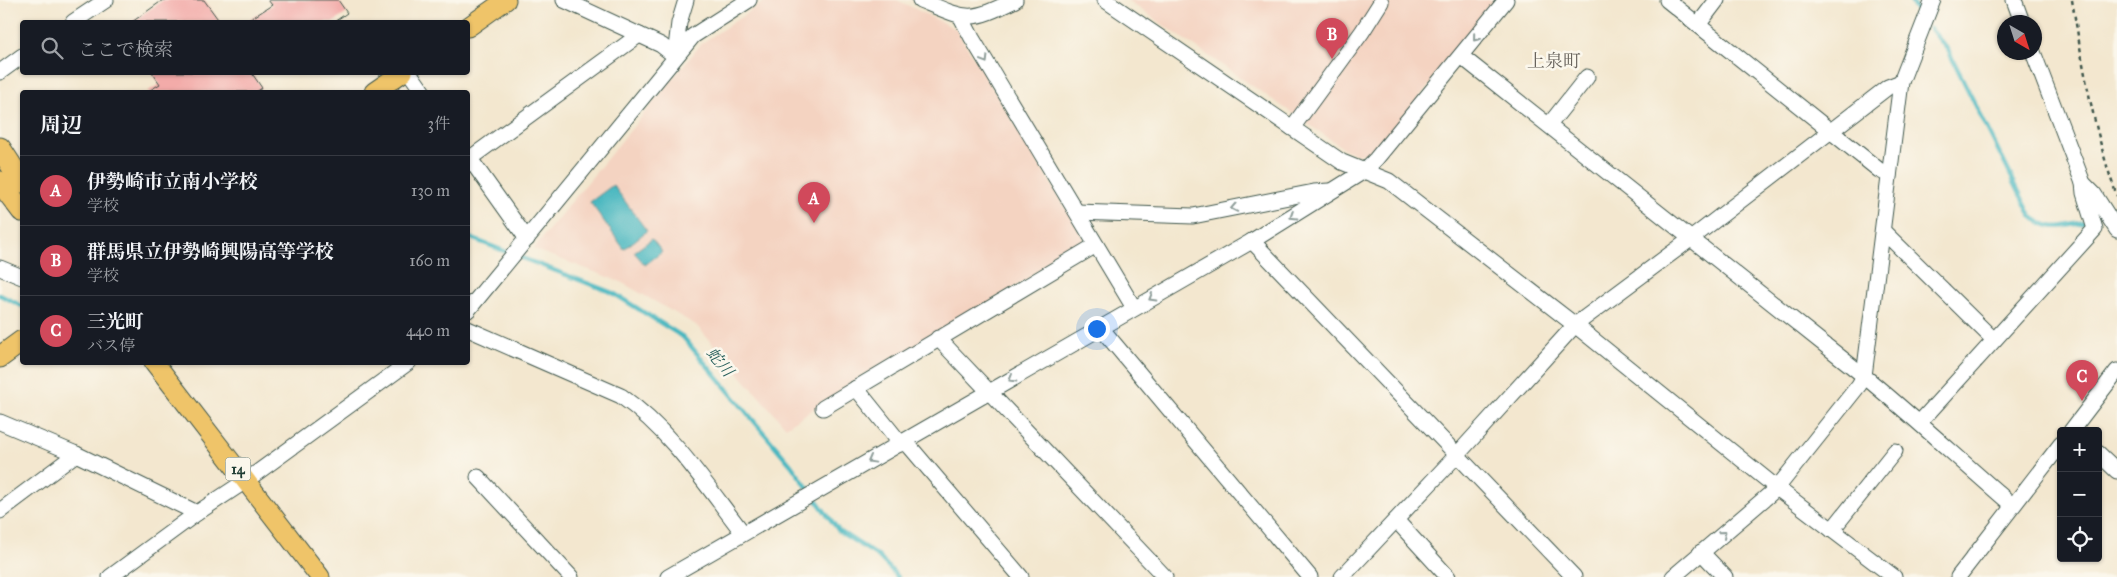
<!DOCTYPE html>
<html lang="ja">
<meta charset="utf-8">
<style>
body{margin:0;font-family:"IM FELL Great Primer","Noto Serif JP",serif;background:#242831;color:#f1f3f6}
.controls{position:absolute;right:15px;bottom:15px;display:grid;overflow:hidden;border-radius:5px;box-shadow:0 1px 4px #0004}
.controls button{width:45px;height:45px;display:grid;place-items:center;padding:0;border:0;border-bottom:1px solid #363941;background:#171b24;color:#f1f3f6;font:25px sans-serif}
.compass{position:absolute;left:1997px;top:15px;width:45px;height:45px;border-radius:50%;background:#171b24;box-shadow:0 1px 4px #0004;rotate:141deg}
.you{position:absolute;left:1096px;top:328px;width:18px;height:18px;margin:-12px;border:4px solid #fff;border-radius:50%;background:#1a73e8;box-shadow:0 0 0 8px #1a73e833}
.badge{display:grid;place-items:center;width:32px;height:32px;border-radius:50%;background:#d1495b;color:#fff;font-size:16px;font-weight:700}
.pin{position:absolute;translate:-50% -41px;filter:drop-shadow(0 1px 2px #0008)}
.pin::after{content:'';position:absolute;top:26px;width:18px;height:15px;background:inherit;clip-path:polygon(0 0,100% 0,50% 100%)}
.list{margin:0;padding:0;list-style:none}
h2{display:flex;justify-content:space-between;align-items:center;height:65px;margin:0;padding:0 20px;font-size:21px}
h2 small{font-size:16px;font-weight:400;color:#9ea1a6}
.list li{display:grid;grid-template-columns:32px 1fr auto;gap:15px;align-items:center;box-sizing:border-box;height:70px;padding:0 20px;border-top:1px solid #363941}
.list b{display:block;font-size:19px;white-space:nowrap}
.list p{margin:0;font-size:16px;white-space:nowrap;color:#9ea1a6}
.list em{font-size:16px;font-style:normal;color:#9ea1a6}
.icon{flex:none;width:28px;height:28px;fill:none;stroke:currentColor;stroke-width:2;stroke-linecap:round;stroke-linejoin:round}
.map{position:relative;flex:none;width:2117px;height:577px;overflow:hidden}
.search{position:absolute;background:#171b24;box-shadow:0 1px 4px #0004;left:20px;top:20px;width:450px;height:55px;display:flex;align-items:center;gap:12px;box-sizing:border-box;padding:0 18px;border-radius:5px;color:#9ea1a6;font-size:19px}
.panel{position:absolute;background:#171b24;box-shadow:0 1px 4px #0004;left:20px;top:90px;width:450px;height:275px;border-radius:5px}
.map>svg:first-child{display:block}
.built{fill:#f4d3c1}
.water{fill:#48b7c0;stroke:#347a7a}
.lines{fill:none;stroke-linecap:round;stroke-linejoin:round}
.stream{stroke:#48b7c0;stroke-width:4.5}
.building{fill:#f3aba9}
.minor-casing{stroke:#3f564b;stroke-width:17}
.major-casing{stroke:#3f564b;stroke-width:21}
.highway-casing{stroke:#3f564b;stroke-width:23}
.path{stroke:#3f564b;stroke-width:2.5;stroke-dasharray:4 4;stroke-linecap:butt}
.minor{stroke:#fff;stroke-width:15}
.major{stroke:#efc469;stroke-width:19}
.highway{stroke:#efc469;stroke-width:21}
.oneway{stroke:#8f9e9a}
.labels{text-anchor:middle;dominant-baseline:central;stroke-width:5;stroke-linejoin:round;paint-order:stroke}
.shield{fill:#fbf7ec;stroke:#61756b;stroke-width:1}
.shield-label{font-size:14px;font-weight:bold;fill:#1f3d34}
.water-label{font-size:16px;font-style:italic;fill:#2b625e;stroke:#fbf7ec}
.quarter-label{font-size:18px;fill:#69645d;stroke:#fbf7ec}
</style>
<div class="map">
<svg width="2117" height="577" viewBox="0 0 2117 577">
<rect width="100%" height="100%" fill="#fbf7ec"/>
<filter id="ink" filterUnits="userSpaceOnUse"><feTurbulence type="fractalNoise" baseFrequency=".02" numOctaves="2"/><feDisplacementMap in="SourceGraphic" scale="10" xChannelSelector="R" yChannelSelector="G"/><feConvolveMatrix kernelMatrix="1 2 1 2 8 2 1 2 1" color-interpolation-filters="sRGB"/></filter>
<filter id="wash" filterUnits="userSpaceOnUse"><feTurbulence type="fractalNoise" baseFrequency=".0096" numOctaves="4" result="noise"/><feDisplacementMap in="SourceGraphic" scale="20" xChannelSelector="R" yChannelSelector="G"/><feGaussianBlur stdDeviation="1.12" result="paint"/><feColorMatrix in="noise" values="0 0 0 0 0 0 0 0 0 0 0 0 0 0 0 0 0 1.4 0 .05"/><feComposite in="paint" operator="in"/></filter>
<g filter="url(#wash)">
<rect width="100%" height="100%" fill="#f3e7cf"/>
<g class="built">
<polygon points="767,0 897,0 956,29 1087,243 819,405 786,427 696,325 619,281 533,249 702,43"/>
<polygon points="1127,0 1498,0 1380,146 1370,153 1358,154 1346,150"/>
</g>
<g class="water">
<polygon points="613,185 647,231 624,249 590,202"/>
<polygon points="652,239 662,252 645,265 634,252"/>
</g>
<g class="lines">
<g class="stream">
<polyline points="1910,0 1920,15"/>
<path d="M1930,28L1948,50L2031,216C2051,232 2061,227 2084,222"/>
<polyline points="468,237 613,293 683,337 791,465 839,531 878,556 898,577"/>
<polyline points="0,295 22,306"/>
</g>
</g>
<g id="blocks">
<g class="building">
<polygon points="163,0 204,0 220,22 132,22"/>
<polygon points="268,0 338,0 347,13 334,22 246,22 272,5"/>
<polygon points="152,72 251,72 262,88 256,92 147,92 160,84"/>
</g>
</g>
</g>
<g filter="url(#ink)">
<use href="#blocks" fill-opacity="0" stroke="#3f564b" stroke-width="1"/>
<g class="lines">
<defs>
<g id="minor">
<polyline points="564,0 661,45 675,56"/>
<path d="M920,0C968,20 968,23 1015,0"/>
<polyline points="1105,0 1342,162 1389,181 1575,325 1777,488 1894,577"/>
<polyline points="1667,0 1879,170 1889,175"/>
<polyline points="2014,0 2022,22"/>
<polyline points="961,17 972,38 1134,308"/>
<polyline points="73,22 106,0"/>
<polyline points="1698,25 1717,0"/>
<polyline points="2033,52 2083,183 2094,194 2117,230"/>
<polyline points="675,56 679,23 686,0"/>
<path d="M1461,56L1864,376C1915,418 1962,462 2012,505"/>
<polyline points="0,72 22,56"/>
<polyline points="409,72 423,92"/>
<polyline points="1549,125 1587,77"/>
<polyline points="1292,128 1362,32 1381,2"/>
<polyline points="468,156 527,239"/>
<polyline points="469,159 639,35"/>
<polyline points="1077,212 1193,216 1314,192 1329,191"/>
<polyline points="1883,231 1994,340"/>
<polyline points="1252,241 1574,577"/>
<polyline points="0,268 22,277"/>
<polyline points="468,310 693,36 749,0"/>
<polyline points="1101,328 1310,577"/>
<path d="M468,329L621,396C671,431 706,485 743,533"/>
<polyline points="938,338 1165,577"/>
<polyline points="856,388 901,444"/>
<polyline points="823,408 1096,245"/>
<polyline points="0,422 76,454 197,513 247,480 409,362"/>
<polyline points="1920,422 2095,229 2084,193 2083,183"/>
<polyline points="2071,431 2117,371"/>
<polyline points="905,441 1021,577"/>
<polyline points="2098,453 2117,471"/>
<polyline points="478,477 571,577"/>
<polyline points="0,511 76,454"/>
<polyline points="1396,520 1448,577"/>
<polyline points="1832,530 1895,451"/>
<polyline points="1701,552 1725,577"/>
<polyline points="110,577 197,513"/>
<polyline points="668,577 1252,241 1364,171 1376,159 1506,0"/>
<polyline points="1342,577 1457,455 1575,325 1692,238 1888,87 1901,82"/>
<polyline points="1673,577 1777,488 1859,385 1864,376 1901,82 1933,0"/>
<polyline points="1958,577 2061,444"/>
</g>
<g id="major">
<polyline points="468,27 506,0"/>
<polyline points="374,92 403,72"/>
<polyline points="154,362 320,577"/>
</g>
<g id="highway">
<polyline points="0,148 22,182"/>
<polyline points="0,182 22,211"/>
<polyline points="0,357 22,341"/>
</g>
</defs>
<use href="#minor" class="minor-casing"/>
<use href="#major" class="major-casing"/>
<use href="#highway" class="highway-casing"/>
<path class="path" d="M2072,0C2083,66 2094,133 2117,196"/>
<use href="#minor" class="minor"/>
<use href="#major" class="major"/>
<use href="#highway" class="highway"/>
</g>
<defs><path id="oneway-chevron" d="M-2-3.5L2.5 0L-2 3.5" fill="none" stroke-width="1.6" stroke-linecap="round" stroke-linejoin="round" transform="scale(1.25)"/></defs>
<g class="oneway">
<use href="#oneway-chevron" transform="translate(1476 38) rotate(129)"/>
<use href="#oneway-chevron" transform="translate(985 60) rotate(59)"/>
<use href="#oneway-chevron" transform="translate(1234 208) rotate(169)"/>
<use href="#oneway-chevron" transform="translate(1293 216) rotate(148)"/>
<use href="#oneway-chevron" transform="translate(1152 298) rotate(150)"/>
<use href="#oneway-chevron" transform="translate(1012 379) rotate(150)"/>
<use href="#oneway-chevron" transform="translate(871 460) rotate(151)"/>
<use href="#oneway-chevron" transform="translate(1723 534) rotate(-41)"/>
</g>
</g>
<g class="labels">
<rect class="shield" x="225.5" y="457.5" width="25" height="23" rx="4"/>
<g class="shield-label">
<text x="238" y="469">14</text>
</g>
<g class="water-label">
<text transform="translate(720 362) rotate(50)">蛇川</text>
</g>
<g class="quarter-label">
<text x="1554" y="61">上泉町</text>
</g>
</g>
</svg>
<div class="controls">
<button>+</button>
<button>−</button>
<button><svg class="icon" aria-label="locate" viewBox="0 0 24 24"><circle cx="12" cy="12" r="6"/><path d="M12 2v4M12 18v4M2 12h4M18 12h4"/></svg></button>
</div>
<svg class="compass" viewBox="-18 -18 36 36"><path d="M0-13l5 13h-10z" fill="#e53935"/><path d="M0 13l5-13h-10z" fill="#9ea1a6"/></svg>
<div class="you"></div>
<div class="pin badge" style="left:814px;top:223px">A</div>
<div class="pin badge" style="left:1332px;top:59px">B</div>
<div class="pin badge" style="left:2082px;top:401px">C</div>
<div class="search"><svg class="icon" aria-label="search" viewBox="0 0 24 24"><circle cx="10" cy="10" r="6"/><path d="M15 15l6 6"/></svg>ここで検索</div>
<section class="panel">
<h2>周辺<small>3件</small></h2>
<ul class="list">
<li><span class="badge">A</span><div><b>伊勢崎市立南小学校</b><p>学校</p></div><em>130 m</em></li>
<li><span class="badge">B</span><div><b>群馬県立伊勢崎興陽高等学校</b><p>学校</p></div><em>160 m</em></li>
<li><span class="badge">C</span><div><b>三光町</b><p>バス停</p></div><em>440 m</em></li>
</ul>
</section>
</div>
